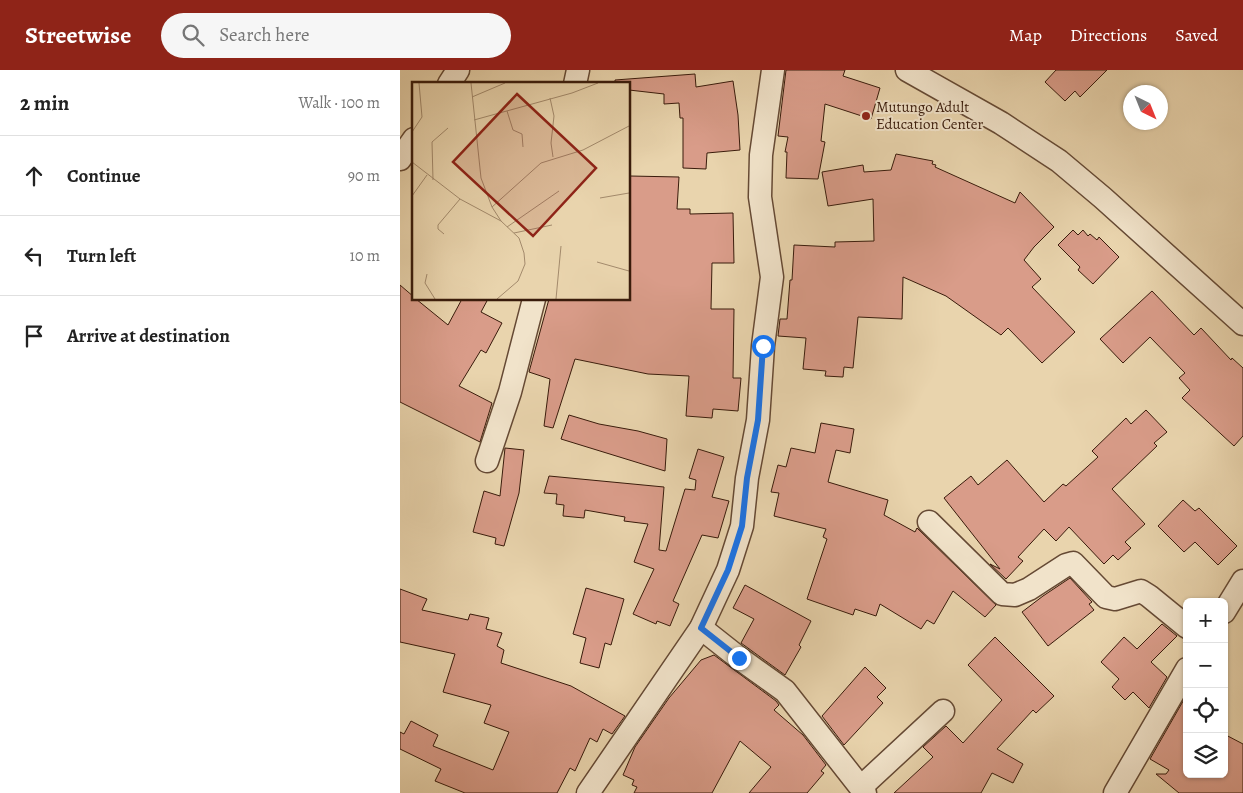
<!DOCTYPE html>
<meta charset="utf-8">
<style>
body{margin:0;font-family:Alegreya,serif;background:#f6f6f6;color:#222}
.controls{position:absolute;right:15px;bottom:15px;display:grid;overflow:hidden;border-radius:8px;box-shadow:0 1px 4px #0004}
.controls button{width:45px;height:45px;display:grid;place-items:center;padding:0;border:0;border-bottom:1px solid #e0e0e0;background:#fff;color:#222;font:25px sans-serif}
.compass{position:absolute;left:723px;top:15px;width:45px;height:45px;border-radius:50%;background:#fff;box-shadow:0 1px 4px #0004;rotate:137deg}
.stop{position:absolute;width:15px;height:15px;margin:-11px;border:4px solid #1a73e8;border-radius:50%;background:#fff}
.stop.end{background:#1a73e8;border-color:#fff;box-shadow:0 1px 5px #0008}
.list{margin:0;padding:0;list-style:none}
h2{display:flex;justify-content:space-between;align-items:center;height:65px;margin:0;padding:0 20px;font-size:21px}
h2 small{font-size:16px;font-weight:400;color:#767676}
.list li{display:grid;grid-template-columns:32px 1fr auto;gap:15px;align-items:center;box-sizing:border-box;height:80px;padding:0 20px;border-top:1px solid #e0e0e0}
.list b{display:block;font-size:19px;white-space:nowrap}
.list em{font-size:16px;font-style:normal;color:#767676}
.icon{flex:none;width:28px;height:28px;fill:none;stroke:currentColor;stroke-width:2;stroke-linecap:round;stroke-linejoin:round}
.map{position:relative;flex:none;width:843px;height:723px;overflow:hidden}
header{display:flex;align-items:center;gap:30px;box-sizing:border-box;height:70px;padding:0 25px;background:#8f2418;color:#fff}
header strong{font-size:24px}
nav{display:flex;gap:28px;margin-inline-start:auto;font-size:18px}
.search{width:350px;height:45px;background:#f6f6f6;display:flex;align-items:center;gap:12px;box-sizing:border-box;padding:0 18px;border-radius:28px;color:#767676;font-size:19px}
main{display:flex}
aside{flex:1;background:#fff}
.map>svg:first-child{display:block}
.building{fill:#d99c89;stroke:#391b0b}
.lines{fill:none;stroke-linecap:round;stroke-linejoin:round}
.street-casing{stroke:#654934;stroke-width:25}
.street{stroke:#f1e3ca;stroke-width:22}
.route{stroke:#1a73e8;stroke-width:6}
.poi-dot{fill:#8f2418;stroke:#f1e3ca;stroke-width:2}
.labels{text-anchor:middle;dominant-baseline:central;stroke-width:4;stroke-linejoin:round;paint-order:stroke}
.poi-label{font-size:15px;fill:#391b0b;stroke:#f1e3ca;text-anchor:start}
.inset-road{fill:none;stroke:#a38a6c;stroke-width:1}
.view{fill:#8f2418;fill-opacity:0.15;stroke:#8f2418;stroke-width:2.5}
.inset-edge{fill:none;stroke:#391b0b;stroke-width:2.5}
</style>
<header>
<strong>Streetwise</strong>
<div class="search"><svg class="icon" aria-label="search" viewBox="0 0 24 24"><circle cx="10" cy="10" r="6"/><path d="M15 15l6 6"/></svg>Search here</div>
<nav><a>Map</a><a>Directions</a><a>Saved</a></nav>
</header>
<main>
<aside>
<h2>2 min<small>Walk · 100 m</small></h2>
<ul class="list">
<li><svg class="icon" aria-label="ahead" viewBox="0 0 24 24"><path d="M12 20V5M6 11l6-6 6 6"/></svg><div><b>Continue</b></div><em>90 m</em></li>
<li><svg class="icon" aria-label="left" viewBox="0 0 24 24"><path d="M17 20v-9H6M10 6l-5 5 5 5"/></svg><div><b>Turn left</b></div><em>10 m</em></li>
<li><svg class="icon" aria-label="arrive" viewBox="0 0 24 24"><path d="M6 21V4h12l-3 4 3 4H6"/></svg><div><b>Arrive at destination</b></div></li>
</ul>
</aside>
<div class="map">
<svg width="843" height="723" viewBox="0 0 843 723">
<rect width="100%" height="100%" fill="#e9d4ad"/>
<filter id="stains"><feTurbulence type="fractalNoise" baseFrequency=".004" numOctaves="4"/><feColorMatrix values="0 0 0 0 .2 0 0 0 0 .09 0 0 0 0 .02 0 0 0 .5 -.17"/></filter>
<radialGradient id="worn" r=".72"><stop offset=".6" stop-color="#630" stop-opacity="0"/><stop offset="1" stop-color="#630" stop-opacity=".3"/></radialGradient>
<g class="building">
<polygon points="386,0 445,0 443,6 480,18 471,49 425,34 421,71 425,72 418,109 386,108 387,82 385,82 388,67 378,66"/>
<polygon points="656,0 707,0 680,27 675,21 665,31 645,12"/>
<polygon points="295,4 296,17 333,11 338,45 340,80 307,83 306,99 283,98 283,48 280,48 279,33 264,34 264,24 229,20 229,14 215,14 215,10"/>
<polygon points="496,84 533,91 532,94 536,95 535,97 615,133 620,122 654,157 634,177 624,190 641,209 632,217 675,262 642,293 608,258 601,265 546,226 503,207 502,249 458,247 453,298 444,297 443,307 425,306 426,301 403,299 406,268 378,266 380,249 387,249 390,210 392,210 394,175 435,177 435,172 474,171 473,129 428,136 422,102 463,95 464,102 491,100"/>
<polygon points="230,106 279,107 277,139 290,139 290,144 333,143 334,193 312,193 311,239 334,239 333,308 341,308 338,341 313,339 312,348 286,346 289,306 248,304 175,289 153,358 144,356 150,309 129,302 149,229 229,229"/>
<polygon points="673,160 678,165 683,160 688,166 690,164 697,170 699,167 719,187 693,214 678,200 680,197 658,175"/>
<polygon points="0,215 14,227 14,229 16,229 48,255 62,229 88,229 81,242 102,253 86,283 81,280 59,316 92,333 80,372 0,332"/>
<polygon points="752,221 794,265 801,258 831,290 832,288 843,298 843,366 834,376 782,328 790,320 779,308 785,303 750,267 723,293 700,269"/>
<polygon points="746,340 767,362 754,373 757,376 712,419 745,454 725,472 731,478 718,490 713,485 704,494 669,457 656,471 644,459 618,487 623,491 606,509 590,494 600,499 544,428 571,406 578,415 607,390 644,432 663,414 666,416 698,387 692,381 726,348 731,354"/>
<polygon points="169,345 199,354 238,361 267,369 265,401 161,369"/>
<polygon points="421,353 454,359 450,383 436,380 428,412 488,430 484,445 515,462 517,458 518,459 596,535 585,547 553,521 534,554 527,550 521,559 480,534 476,546 455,539 453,545 407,529 427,469 423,467 426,459 374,446 379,423 371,422 378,395 386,397 391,378 415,383"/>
<polygon points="105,378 124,380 119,423 104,476 95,474 96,468 73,462 84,421 100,426"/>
<polygon points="298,379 324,387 312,427 329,431 318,468 302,465 273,531 279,534 270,556 257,551 256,554 233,544 254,499 234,492 248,454 224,451 225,447 185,440 184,448 163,446 164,435 156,434 157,424 144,423 149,406 264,417 259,480 266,481 285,419 295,420 296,410 289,408"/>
<polygon points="783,430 795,441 799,438 837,476 818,495 795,472 784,482 758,456"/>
<polygon points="670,508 692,532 689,534 694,540 648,576 622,542 643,526"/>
<polygon points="345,515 411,551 399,575 401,577 385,605 341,573 354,549 333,538"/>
<polygon points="186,518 224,529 211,575 205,573 199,598 180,593 186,568 173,564"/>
<polygon points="0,519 27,529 22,540 68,550 70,544 89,548 86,559 102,563 97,576 104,580 101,593 171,616 225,646 212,664 203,659 197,672 190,668 175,701 170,698 157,723 65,723 35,711 41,699 0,679 0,662 4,664 11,651 38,665 33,676 93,700 109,662 84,653 91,635 43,622 55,584 0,572"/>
<polygon points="762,554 777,566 751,592 767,607 749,638 733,622 725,630 712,617 719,609 701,592 724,567 737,579"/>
<polygon points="595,567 654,626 636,643 633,640 597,679 623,694 613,713 592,703 581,723 494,723 533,687 523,677 546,656 563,673 602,630 568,595"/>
<polygon points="314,585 376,631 379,635 374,640 403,665 426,695 421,701 424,703 407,723 349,723 371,697 340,671 312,723 234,723 237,717 232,715 234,710 223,705 235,677 269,628 301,590"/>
<polygon points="465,597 486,618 477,627 483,633 444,675 422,646"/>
<polygon points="786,626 787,704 824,704 824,664 843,674 843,723 779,723 756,704 766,704 769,700 750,689"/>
</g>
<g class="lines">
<defs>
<g id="street">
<polyline points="507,0 601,53 659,91 703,128 843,254"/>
<polyline points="49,14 58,0"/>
<polyline points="175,14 178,0"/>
<polyline points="0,89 14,69"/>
<polyline points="87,391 110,322 134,229"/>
<polyline points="529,452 602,524 615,525 629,519 666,495 673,493 706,527 715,529 741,521 749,526 787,557"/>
<polyline points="824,542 843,511"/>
<polyline points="301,558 339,588 385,621 465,723"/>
<polyline points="461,717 543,641"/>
<polyline points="188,723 301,558 328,500 342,456 347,408 358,350 363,276 372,207 360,127 361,85 373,0"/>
<polyline points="715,723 787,599"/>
</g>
</defs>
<use href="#street" class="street-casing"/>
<use href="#street" class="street"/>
</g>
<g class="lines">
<polyline class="route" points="339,588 301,558 328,500 342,456 347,408 358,350 363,276"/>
</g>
<circle class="poi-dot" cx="466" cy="46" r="5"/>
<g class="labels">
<g class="poi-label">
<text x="476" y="37">Mutungo Adult<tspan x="476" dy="17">Education Center</tspan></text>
</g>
</g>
<g transform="translate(12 12)">
<rect width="218" height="218" fill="#e9d4ad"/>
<path class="inset-road" d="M59,1L69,96L80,125L89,139L107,156L112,171L113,182L106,199L85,217M60,15L93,1M138,16L142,34L139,61L141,75M95,29L101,48L110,52L111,65M62,38L160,11L186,1M0,50L10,35L7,1M0,80L48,117L89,139M21,98L20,60L36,46M0,114L15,93M188,116L217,111M80,125L129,81L171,68L217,44M95,145L147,109M102,151L140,143M32,152L26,147V143L48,117M185,180L217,189M15,192L13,201L23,217M144,217L149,164"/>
<path class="view" d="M105,12L184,86L121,154L41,80Z"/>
<rect width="218" height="218" class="inset-edge"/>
</g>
<rect width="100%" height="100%" filter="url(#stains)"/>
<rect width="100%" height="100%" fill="url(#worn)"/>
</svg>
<div class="controls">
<button>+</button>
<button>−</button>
<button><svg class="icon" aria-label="locate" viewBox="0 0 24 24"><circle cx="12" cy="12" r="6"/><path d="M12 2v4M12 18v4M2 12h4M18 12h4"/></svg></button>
<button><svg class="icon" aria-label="layers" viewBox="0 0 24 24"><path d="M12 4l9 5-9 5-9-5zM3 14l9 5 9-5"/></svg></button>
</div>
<svg class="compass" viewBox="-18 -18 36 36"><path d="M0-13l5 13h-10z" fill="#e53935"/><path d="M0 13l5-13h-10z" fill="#767676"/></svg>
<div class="stop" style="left:363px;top:276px"></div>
<div class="stop end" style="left:339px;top:588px"></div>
</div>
</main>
